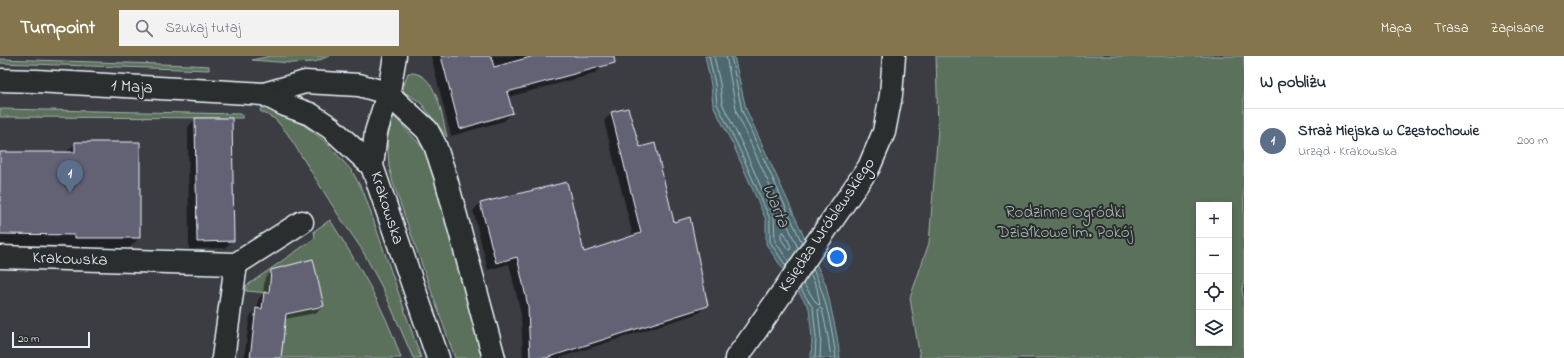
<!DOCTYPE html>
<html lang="pl">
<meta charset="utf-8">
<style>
body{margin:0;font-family:"Indie Flower",sans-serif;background:#f2f2f3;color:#1f2937}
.controls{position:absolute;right:12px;bottom:12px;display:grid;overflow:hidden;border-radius:0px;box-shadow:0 2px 6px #0003}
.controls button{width:36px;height:36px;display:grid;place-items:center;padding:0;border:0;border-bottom:1px solid #e0e1e3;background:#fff;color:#1f2937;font:20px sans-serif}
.scale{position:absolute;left:12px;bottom:10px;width:78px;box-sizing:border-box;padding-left:4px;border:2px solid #e8f1f8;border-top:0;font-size:11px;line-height:14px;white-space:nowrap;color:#e8f1f8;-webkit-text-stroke:3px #2a2d2e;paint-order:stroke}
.you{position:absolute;left:837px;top:201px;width:14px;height:14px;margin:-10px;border:3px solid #fff;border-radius:50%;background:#1a73e8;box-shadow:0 0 0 6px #1a73e833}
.badge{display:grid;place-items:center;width:26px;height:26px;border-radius:50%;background:#84754c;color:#fff;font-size:13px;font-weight:700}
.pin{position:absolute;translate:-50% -33px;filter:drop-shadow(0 1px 2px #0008)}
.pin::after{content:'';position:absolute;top:21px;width:14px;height:12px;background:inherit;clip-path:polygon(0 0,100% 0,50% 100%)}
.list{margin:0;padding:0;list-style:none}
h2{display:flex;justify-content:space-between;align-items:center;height:52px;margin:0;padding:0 16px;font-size:17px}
h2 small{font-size:13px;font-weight:400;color:#747a83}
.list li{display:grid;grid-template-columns:26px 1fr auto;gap:12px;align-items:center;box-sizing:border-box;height:64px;padding:0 16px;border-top:1px solid #e0e1e3}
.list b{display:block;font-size:15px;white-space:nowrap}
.list p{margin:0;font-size:13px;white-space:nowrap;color:#747a83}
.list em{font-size:13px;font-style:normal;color:#747a83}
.icon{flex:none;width:22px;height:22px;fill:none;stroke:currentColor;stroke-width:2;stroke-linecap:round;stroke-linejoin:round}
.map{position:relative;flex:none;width:1244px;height:302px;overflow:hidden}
header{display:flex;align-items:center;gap:24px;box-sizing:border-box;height:56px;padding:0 20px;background:#84754c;color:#fff}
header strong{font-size:19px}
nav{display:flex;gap:22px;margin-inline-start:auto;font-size:14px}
.search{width:280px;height:36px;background:#f2f2f3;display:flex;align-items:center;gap:10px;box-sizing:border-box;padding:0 14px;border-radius:0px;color:#747a83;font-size:15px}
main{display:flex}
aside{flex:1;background:#fff}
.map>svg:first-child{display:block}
.green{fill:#5b715c;stroke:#a2b1aa;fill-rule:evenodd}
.water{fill:#4d6b6f;stroke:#8ba1a6}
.shadow{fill:#0007}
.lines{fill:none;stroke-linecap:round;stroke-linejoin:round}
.shore{stroke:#aabbc1;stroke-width:1}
.building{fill:#636274;stroke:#e8f1f8}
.minor-casing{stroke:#e8f1f8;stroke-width:25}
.tertiary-casing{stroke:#e8f1f8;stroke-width:25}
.secondary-casing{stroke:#e8f1f8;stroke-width:25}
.minor{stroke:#2a2d2e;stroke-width:22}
.tertiary{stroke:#2a2d2e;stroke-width:22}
.secondary{stroke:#2a2d2e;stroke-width:22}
.labels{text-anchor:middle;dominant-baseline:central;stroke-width:4;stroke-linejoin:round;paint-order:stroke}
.street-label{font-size:17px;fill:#e8f1f8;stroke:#2a2d2e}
.park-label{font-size:17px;fill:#a9b7b2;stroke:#2a2d2e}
.water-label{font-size:18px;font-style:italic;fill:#a2b5ba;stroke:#2a2d2e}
</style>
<header>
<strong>Turnpoint</strong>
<div class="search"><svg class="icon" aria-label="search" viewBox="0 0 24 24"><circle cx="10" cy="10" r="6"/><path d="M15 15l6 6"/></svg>Szukaj tutaj</div>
<nav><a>Mapa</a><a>Trasa</a><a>Zapisane</a></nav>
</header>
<main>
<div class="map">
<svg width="1244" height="302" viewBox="0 0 1244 302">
<rect width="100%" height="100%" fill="#3b3d43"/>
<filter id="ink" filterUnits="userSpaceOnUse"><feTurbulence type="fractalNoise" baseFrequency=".025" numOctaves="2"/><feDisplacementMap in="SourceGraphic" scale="8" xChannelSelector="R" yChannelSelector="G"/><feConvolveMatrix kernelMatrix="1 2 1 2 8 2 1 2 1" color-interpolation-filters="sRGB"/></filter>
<g filter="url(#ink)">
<g class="green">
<polygon points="270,0 329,0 315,6 291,7 252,4"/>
<path d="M936,0H1244V225L1242,234L1244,246V302H920L910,242L929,187L938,73ZM1199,149H1229V287H1199Z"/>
<polygon points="0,3 191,9 209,10 209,14 0,7"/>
<path d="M408,17C437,14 442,61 447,81L420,46L404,36L403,32Z"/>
<polygon points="262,50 284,58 305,70 326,86 352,115 364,137 421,302 413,302 384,235 361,192 339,160 287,77 275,63 260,55"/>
<polygon points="0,53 239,58 244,60 242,62 0,61"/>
<polygon points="393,59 424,93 435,124 482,302 455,302 393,127 389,110 387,84"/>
<path d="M330,164C358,208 385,252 401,302H281L286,258L313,203L272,214L269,237L246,235V230L315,182L314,175Z"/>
</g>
<polygon class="water" points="705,0 734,0 746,53 826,229 837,280 840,302 811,302 812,282 809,252 766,188 766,164 735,93 713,49 711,29"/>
<g class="shadow">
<polygon points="431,0 600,0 603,10 594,18 508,41 512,57 504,65 451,80"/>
<polygon points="612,57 639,92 674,167 706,249 699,257 559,302 523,302 521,258 509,208 488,214 473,155 480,147 566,127 583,197 633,180 604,65"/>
<polygon points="195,63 233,184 225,192 189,193 188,71"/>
<polygon points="76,87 139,182 128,193 65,193 65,189 0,189 0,97 65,97"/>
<polygon points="272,215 323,250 316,257 284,263 280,302 244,302 250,260 257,253 258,244 263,238 265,221"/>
</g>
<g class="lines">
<g class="shore">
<polyline points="709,0 715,28 717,48 739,92 770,163 770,186 786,210"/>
<polyline points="714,0 720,28 722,47 743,90 774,161 775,185 789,206"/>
<polyline points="726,0 737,57 798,192"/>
<polyline points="731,0 742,55 802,187"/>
<polygon points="783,176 785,177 791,191 790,194 788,193 781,183 781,178"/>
<path d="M813,213C826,241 832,271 836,302"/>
<polyline points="803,227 817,248 820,249 817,232 810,217"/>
<polyline points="800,232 813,252 816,281 815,302"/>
<polyline points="820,302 821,281 818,254 820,252 822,253 828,281 831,302"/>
</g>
</g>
<g class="building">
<polygon points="441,0 491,0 494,11 534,0 614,0 615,7 507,36 513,57 460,73"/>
<polygon points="628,52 640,91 655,87 674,166 690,161 708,250 546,302 530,302 528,250 517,201 496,207 480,147 567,126 584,196 641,177 611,56"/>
<polygon points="195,62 232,62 234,185 197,186"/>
<polygon points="75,86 140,86 140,182 75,182 75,179 0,178 0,96 75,96"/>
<polygon points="313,203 324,250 286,258 281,302 250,302 256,252 262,253 264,236 269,237 271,214"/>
</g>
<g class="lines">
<defs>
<g id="minor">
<polyline points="0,201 236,208 302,166"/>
<polyline points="223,302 236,208"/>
</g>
<g id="tertiary">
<polyline points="372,110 376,76 389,35 395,0"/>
<polyline points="736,302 746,289 869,111 884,76 891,39 894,0"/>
</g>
<g id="secondary">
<polyline points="0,24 36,25 264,38 305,26 359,29 387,37 427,74 435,89 445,119 494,302"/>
<polyline points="264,38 285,49 310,58 331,72 372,110 438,302"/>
</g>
</defs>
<use href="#minor" class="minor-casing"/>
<use href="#tertiary" class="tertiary-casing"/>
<use href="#secondary" class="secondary-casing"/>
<use href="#minor" class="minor"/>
<use href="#tertiary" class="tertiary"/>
<use href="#secondary" class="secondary"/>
</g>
</g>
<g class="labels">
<g class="street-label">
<text transform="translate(132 31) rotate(4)">1 Maja</text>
<text transform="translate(387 152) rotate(72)">Krakowska</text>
<text transform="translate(827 169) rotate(-56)">Księdza Wróblewskiego</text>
<text transform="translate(70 203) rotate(2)">Krakowska</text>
</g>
<g class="park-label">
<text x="1065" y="156">Rodzinne Ogródki<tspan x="1065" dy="20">Działkowe im. Pokój</tspan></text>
</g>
<g class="water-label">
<text transform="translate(775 150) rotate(67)">Warta</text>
</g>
</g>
</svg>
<div class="controls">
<button>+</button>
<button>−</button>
<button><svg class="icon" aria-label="locate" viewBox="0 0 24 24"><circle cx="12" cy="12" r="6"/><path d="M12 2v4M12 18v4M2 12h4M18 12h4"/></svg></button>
<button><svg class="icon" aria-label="layers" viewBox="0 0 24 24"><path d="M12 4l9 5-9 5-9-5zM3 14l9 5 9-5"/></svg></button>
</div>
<div class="scale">20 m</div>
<div class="you"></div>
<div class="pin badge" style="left:70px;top:137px;background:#5c6f8a">1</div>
</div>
<aside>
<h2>W pobliżu<small></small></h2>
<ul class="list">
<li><span class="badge" style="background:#5c6f8a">1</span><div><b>Straż Miejska w Częstochowie</b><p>Urząd · Krakowska</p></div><em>200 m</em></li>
</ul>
</aside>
</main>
